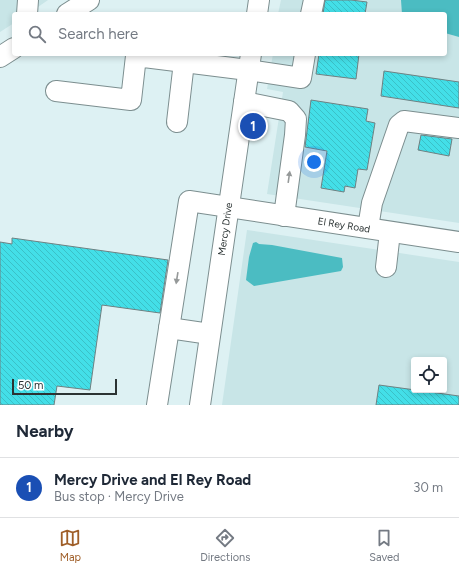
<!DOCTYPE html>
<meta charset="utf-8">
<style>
body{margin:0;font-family:Figtree,sans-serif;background:#f2f2f3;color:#1f2937}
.controls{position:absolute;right:12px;bottom:12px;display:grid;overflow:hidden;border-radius:4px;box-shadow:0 2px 6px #0003}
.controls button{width:36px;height:36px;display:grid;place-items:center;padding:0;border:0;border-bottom:1px solid #e0e1e3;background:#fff;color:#1f2937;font:20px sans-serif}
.scale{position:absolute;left:12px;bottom:10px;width:105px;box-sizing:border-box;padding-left:4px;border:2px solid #2b3333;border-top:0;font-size:11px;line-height:14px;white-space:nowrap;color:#2b3333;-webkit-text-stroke:3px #fff;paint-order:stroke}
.you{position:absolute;left:314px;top:162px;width:14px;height:14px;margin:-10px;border:3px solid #fff;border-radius:50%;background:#1a73e8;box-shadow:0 0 0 6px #1a73e833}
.badge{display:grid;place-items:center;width:26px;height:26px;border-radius:50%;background:#9f5e28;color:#fff;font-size:13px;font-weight:700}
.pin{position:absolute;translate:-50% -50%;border:2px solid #fff;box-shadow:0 1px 4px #0006}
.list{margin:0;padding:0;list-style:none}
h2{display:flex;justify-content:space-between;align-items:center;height:52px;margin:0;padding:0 16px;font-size:17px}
h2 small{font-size:13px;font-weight:400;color:#747a83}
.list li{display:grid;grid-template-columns:26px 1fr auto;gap:12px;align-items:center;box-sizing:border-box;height:60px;padding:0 16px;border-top:1px solid #e0e1e3}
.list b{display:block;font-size:15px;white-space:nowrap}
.list p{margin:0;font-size:13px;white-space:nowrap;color:#747a83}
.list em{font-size:13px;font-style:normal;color:#747a83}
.icon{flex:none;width:22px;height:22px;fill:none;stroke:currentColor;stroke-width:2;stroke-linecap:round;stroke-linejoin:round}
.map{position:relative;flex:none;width:459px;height:405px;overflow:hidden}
.search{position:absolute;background:#fff;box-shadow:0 2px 6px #0003;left:12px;right:12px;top:12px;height:44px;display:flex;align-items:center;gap:10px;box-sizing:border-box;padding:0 14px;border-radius:4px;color:#747a83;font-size:15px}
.sheet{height:112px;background:#fff}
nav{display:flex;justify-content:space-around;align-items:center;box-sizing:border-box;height:56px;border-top:1px solid #e0e1e3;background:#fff;font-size:11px;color:#747a83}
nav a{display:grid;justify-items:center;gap:2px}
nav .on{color:#9f5e28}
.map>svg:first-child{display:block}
.built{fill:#c8e5e7;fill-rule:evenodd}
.water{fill:#4bbcc2}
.building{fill:url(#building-back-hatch);stroke:#6e8182}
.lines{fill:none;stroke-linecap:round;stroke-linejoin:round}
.minor-casing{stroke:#7c8e8f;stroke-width:22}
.minor{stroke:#fff;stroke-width:20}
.oneway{fill:#959999}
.labels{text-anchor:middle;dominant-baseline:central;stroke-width:3;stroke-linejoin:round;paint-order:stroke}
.street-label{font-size:10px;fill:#2b3333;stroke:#fff}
</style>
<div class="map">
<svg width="459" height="405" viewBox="0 0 459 405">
<defs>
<pattern id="building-back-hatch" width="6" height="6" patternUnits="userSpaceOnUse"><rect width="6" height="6" fill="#43dfe8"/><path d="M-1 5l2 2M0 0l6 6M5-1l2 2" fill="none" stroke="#3bc0c7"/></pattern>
</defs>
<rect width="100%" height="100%" fill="#ddf1f3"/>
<g class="built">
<polygon points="0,0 48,0 28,14 14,14 14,23 0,32"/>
<polygon points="281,0 459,0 459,223 267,194 283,92 267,89 273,54 445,54 445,14 278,14"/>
<path d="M247,230L459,262V405H222ZM414,360H444V390H414Z"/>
</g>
<g class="water">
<polygon points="401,0 459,0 459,37 445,33 445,14 402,14"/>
<polygon points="256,242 259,244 272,245 342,258 343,267 341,271 254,286 246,280 249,257 253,243"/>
</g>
<g class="building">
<polygon points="325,0 351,0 367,2 365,14 323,14"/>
<polygon points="319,54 359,54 356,79 316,74"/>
<polygon points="384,71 459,82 459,108 381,96"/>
<polygon points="311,100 368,109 366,121 375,123 367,170 358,169 355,188 345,186 344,192 321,188 327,151 305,147"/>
<polygon points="421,135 452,139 449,156 418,150"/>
<polygon points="12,238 168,260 160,313 102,305 90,390 57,386 54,405 0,405 0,242 12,244"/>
<polygon points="379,385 459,396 459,405 376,405"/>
</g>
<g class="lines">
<defs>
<g id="minor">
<polyline points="27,14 28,0"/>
<polyline points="67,14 89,0"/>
<polyline points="257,14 259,0"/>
<polyline points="311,14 314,0"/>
<polyline points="0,57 14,48"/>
<polyline points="56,91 131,100 136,56 248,70 301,78 305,54"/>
<polyline points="244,102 289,111 296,119 295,135 284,216"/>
<polyline points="177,122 184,62"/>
<polyline points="368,228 372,203 399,125 404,121 459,128"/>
<polyline points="386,267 390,232"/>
<polyline points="169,328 210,334"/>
<polyline points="157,405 189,201 459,242"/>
<polyline points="200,405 251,54"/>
</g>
</defs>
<use href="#minor" class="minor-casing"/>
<use href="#minor" class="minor"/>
</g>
<defs><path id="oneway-solid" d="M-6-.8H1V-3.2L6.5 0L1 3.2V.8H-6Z"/></defs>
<g class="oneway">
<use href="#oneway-solid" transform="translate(289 177) rotate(-82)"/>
<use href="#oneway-solid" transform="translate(177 278) rotate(99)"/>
</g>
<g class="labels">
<g class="street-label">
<text transform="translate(344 225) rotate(9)">El Rey Road</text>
<text transform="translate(225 229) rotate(-82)">Mercy Drive</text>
</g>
</g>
</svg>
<div class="controls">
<button><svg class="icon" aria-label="locate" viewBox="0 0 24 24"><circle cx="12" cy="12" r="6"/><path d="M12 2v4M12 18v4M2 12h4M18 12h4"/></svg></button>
</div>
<div class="scale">50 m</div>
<div class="you"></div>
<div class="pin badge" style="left:253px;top:126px;background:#1a4fb4">1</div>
<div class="search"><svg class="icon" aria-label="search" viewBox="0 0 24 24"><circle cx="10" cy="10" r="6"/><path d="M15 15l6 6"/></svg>Search here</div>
</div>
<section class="sheet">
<h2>Nearby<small></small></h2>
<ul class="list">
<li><span class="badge" style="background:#1a4fb4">1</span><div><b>Mercy Drive and El Rey Road</b><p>Bus stop · Mercy Drive</p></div><em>30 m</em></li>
</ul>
</section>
<nav>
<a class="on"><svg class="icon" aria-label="map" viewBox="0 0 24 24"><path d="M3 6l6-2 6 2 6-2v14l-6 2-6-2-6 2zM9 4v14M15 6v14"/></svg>Map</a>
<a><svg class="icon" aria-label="directions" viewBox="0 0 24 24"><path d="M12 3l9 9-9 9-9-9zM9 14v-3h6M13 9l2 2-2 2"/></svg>Directions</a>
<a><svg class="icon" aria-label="saved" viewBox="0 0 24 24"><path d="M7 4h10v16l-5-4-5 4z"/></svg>Saved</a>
</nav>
